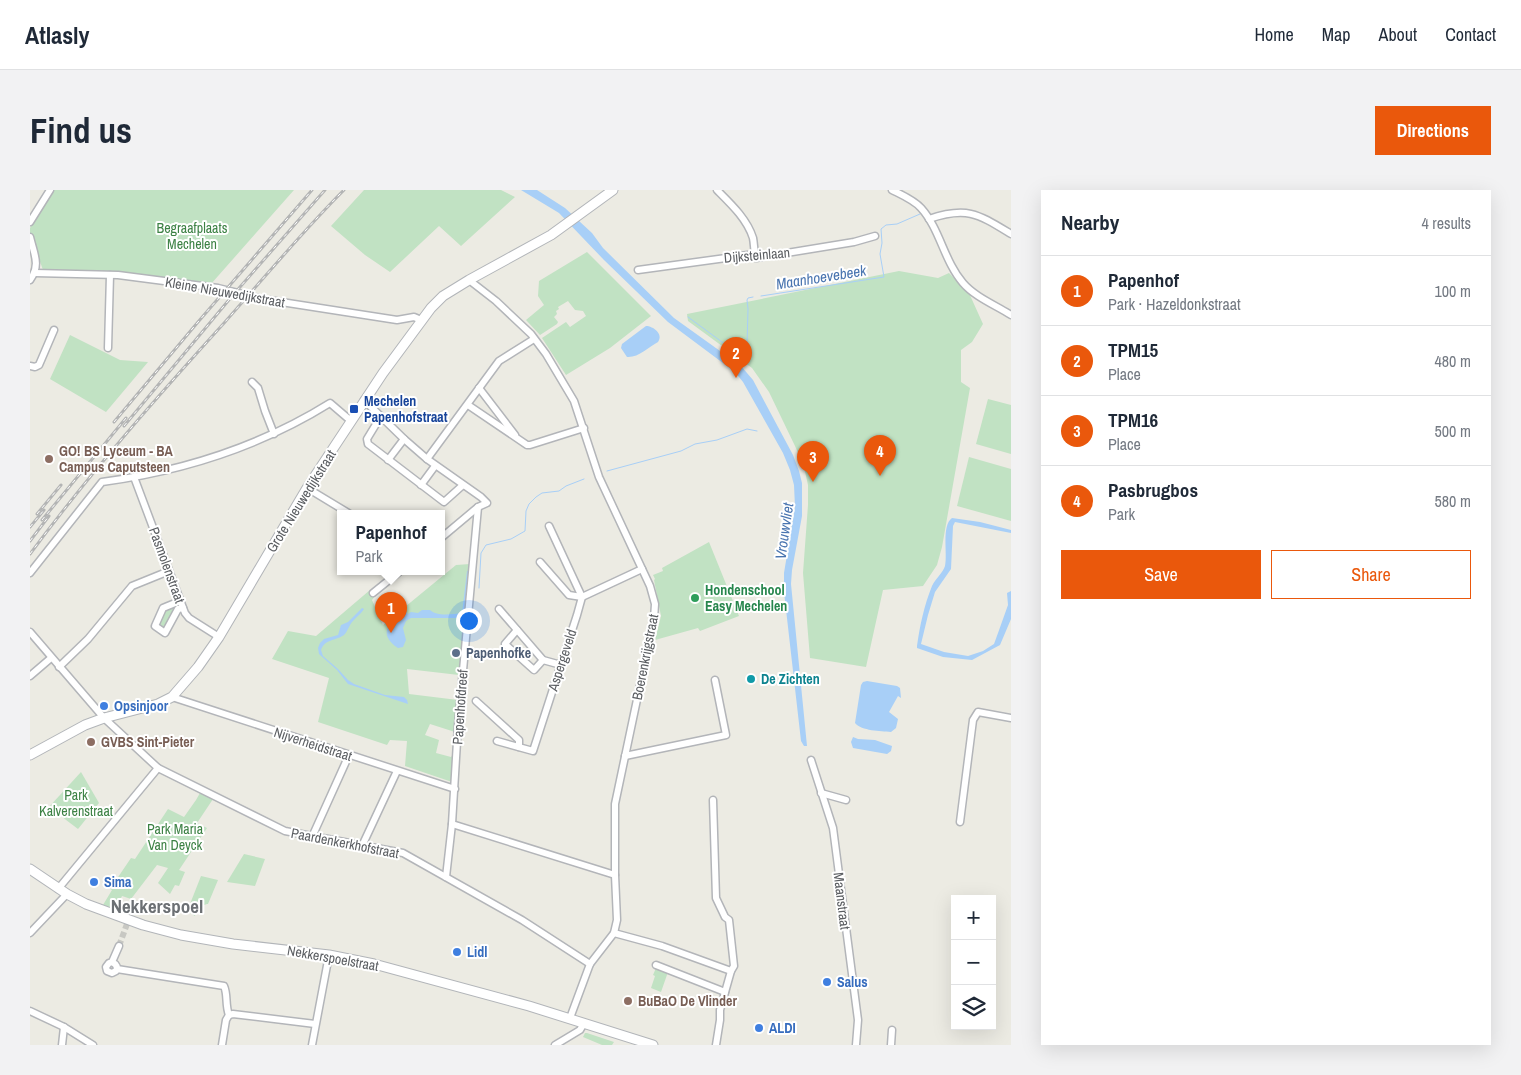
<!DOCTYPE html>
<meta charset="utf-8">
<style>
body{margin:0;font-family:"Archivo Narrow",sans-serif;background:#f2f2f3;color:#1f2937}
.controls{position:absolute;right:15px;bottom:15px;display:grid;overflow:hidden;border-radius:0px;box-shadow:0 5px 20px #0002}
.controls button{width:45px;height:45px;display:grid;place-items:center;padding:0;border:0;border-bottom:1px solid #e0e1e3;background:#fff;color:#1f2937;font:25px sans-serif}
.you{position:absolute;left:438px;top:430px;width:18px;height:18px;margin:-12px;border:4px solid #fff;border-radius:50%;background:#1a73e8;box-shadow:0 0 0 8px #1a73e833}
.badge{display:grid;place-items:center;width:32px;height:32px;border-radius:50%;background:#ea580c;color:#fff;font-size:16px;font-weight:700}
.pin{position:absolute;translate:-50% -41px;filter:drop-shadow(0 1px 2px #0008)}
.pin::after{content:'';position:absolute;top:26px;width:18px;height:15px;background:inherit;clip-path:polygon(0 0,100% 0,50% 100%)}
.popup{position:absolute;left:307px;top:320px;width:108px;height:65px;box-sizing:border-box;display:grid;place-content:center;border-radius:0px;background:#fff;filter:drop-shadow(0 1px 4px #0005);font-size:16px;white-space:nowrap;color:#747a83}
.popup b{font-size:19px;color:#1f2937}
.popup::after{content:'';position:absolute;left:50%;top:100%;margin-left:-10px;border:10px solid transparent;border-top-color:#fff}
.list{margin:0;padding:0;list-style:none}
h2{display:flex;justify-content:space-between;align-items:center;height:65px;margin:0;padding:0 20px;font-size:21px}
h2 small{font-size:16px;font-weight:400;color:#747a83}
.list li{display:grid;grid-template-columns:32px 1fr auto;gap:15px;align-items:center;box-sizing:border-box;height:70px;padding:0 20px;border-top:1px solid #e0e1e3}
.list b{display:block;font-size:19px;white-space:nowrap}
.list p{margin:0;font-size:16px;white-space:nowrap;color:#747a83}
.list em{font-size:16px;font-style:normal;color:#747a83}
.actions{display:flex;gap:10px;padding:15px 20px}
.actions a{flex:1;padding:11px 0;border:1px solid #ea580c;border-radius:0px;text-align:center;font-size:18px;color:#ea580c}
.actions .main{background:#ea580c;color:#fff}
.icon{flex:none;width:28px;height:28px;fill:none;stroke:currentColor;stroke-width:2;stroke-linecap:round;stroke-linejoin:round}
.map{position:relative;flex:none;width:981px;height:855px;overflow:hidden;border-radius:0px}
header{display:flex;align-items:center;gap:30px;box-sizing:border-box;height:70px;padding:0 25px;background:#fff;border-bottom:1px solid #e0e1e3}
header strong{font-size:24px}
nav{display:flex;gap:28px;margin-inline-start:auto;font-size:18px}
.intro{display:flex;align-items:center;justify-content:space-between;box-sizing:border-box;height:120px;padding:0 30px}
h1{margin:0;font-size:35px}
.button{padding:12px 22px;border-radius:0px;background:#ea580c;color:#fff;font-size:18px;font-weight:700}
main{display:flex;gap:30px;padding:0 30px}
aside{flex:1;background:#fff;border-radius:0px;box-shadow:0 5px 20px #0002}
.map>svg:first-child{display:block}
.green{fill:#c1e2c3}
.water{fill:#a8cff7}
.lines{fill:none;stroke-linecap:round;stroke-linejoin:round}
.stream{stroke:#a8cff7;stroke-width:1}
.minor-tunnel{stroke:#c8c8c3;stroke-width:6;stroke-dasharray:6 3;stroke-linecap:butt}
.minor-casing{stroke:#b3b5b9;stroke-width:9}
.secondary-casing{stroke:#b2b5b9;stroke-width:11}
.minor{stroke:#fff;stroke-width:6}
.secondary{stroke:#fff;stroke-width:9}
.rail-casing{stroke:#b3b4b4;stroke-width:3}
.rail{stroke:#fff;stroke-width:1;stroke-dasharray:4;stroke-linecap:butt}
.transit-dot{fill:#1a4fb4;stroke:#fff;stroke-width:2}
.education-dot{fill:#8d6e63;stroke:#fff;stroke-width:2}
.leisure-dot{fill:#2e9e5b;stroke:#fff;stroke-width:2}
.service-dot{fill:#5c6f8a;stroke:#fff;stroke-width:2}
.culture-dot{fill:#0f9aa8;stroke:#fff;stroke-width:2}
.shop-dot{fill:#3f7fe0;stroke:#fff;stroke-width:2}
.labels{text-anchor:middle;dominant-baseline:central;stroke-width:4;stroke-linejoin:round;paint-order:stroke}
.park-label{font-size:14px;fill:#3c8144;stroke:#fff}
.street-label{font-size:14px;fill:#5b5e62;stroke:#fff}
.transit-label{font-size:14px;font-weight:bold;fill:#164399;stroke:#fff;text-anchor:start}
.education-label{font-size:14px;font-weight:bold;fill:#785e54;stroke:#fff;text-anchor:start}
.leisure-label{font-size:14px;font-weight:bold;fill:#27864d;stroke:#fff;text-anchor:start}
.service-label{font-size:14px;font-weight:bold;fill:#4e5e75;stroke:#fff;text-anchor:start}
.culture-label{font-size:14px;font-weight:bold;fill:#0d838f;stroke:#fff;text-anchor:start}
.shop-label{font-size:14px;font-weight:bold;fill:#366cbe;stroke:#fff;text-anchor:start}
.water-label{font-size:15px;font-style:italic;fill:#4a75b0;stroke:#fff}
.district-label{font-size:19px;font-weight:bold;fill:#6c7074;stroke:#fff}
</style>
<header>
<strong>Atlasly</strong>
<nav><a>Home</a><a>Map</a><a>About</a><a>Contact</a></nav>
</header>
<div class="intro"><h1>Find us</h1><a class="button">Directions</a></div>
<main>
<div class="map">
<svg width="981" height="855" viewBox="0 0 981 855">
<rect width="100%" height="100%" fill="#ecebe3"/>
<g class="green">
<polygon points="24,0 264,0 181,94 74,81 13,80 0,43 0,38"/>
<polygon points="334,0 471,0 485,7 431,56 409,36 360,82 335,65 301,36"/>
<polygon points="557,62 621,126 580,158 536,185 512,148 536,132 540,137 556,126 553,121 545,120 538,111 528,117 529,119 526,121 527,124 524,127 528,132 527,134 510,145 496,130 514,115 508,106 509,91"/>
<polygon points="869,81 908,88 919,83 939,103 953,134 942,152 931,160 931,192 940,198 912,357 907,375 893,396 853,400 836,477 780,468 773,383 778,315 778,295 774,277 765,256 739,202 722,178 658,131 657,124"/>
<polygon points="40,145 90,170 118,172 76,222 20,189"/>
<polygon points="958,209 981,215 981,264 946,254"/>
<polygon points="939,267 981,279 981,331 927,316"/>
<polygon points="679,352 709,426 670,441 668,438 625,450 631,426 624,390 625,389 623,385 633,381 632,378"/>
<polygon points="440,374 429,485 377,479 379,504 428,510 425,542 400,534 395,545 409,550 406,563 421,567 423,565 422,592 375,576 377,551 360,550 357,555 288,532 299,488 242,469 258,441 286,446 340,400 346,405 342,410 353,435 426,375"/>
<polygon points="144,417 145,420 133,439 128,435 135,420"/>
<polygon points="51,582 69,613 48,639 19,617"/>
<polygon points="170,603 183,609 167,633 177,638 149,680 155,682 149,696 145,695 140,704 128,693 138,678 127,675 101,709 92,706 86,719 73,715 82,700 80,699 101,668 105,669 138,619 154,627 166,610"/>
<polygon points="214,664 235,669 225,696 197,692"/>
<polygon points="171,686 188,690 178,714 177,714 166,718 165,726 160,723 163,715 160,714"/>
<polygon points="626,778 638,782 631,802 621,798 625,786 623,785"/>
<polygon points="555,843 557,843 584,852 582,855 572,855 553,847"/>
</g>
<g class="water">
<polygon points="491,0 507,0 535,18 562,43 573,58 644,128 711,176 723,190 763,265 769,281 772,293 772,326 762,380 761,394 777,556 774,556 771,551 754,402 754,383 765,317 764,295 760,280 753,263 713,192 705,182 638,132 574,70 529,23"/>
<path d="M616,136C623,136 634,144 628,152C619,157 608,168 597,167L591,158L592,154Z"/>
<path d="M922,328L950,332L981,340V343L925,332L923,336L921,379L905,402L898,425L891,454L914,462L938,466L953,461L964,454L968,443L978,415L977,403L981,401V429L970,455L942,470L913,467L887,458V456C890,435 894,416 902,396C905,389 913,383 915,376C918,364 911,336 922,328Z"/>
<path d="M437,381H439L434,434L431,433V428H381L376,431L373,438L376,450L373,457L368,458C347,444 359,432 375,420L378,424L381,422L388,423L392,420H400C408,427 422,424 432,423Z"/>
<path d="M332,418L334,419C331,424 326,427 323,431C319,435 318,441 314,445C305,451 295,449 291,460L293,466L308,479L318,490L324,494L355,505L374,507L377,510L378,514L318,494L307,480L289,464L288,458L290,453L294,449L308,445L311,435L318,432Z"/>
<path d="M837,491L867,496L870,498L871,508L868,506L859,522L868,529L866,538L861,542C850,541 832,541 825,533L831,495L833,492Z"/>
<polygon points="823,547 828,549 845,550 862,556 861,561 857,564 823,558 821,552"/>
</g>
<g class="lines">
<g class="stream">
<polyline points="731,106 854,87 850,64 852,53 851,39 856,35 867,34 890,24"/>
<polyline points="658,127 707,163 717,155 718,119 717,110 718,108 723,107"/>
<polyline points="577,281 651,261 665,254 687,250 717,239 727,241"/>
<polyline points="449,398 451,363 456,355 481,349 495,341 496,321 499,314 506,307 512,303 529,301 536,296 554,289"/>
</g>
<polyline class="minor-tunnel" points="89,756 97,734"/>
<defs>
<g id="minor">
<path d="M687,0C701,14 717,29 723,48C724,53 724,59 725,64"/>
<path d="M862,0C872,5 884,10 891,18C910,39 914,71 933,93C945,107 965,115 981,125"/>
<path d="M899,29C937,16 948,24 981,44"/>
<polyline points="0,32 20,0"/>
<path d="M0,47C4,64 11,75 0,90"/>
<polyline points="608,80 725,64 726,68 824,52 845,46"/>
<polyline points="5,83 88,85 188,98 232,109 367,130 384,127 391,130"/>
<polyline points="439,90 466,111 501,144 516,164 544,211 569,287 620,396 625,414 624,429 585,614 585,685 587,730 584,743 560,774 540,828"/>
<polyline points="78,158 80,85"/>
<polyline points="0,176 5,177 9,175 24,140"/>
<polyline points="222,192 228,198 235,221 244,244"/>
<polyline points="449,198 485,245"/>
<polyline points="334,210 374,249 397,269 451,307 457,313 448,317 411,348"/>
<polyline points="438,215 497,255 500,255 554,238"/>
<polyline points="351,226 337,249 338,254 414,312 433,295"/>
<polyline points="397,269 469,171 504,149"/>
<polyline points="358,270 374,249"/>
<polyline points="104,287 155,423 159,428 189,447"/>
<polyline points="391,295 405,276"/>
<polyline points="277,298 320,324"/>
<polyline points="519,336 552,407"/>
<polyline points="510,372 539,405 552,407"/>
<path d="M0,383L72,292C153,281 231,256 300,213L321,231"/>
<polyline points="343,403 369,382"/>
<polyline points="150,411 133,418 125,436 135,443 148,419 153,418"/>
<polyline points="469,419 513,470 531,475"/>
<polyline points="487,440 475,454 504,480 513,470"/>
<polyline points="0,442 74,528 128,578 255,641 373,663 492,730 560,774"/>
<polyline points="29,477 58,449 102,396 139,381"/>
<polyline points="0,486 21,468"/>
<polyline points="142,507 425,599"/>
<polyline points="446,511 489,550 489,557"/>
<polyline points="467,551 503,561 547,425 552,407 612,379"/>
<polyline points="595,566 696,545 685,490"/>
<polyline points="781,570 803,638 828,830 826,855"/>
<polyline points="791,603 816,610"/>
<polyline points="683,610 686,708 695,727 699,730 704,776 701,781 690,820 690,830 686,855"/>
<polyline points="930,632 943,530 948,522 981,528"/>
<polyline points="422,634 585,685"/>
<polyline points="282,647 319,565"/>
<polyline points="332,656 367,581"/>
<polyline points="416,687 422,634 428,535 448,317"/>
<polyline points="28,699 128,578"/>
<polyline points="0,743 37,704"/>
<polyline points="584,743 632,756 701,781"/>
<path d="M82,772C86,774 88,777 86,781L82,783L77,781L76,777L79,773L82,772L89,756"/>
<polyline points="626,775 695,802"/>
<path d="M87,779L194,796C198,805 195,815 199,825"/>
<polyline points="0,821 34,837 63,855"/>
<polyline points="199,825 203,824 285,834"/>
<polyline points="32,855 34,837"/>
<polyline points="192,855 196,830 199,825"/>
<polyline points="282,855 299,765"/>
<polyline points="525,855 550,840 554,833"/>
<polyline points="861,855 862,840"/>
</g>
<g id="secondary">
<polyline points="0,565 55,535 74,528 128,514 142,507 168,477 189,447 277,298 353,183 401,118 413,106 439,90 521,45 583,0"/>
<polyline points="0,679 37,704 56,714 113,735 151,745 203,754 299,765 344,774 499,816 623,855"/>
</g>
</defs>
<use href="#minor" class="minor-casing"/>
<use href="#secondary" class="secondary-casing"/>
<use href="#minor" class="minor"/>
<use href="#secondary" class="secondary"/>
<defs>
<g id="rail">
<polyline points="84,232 168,132 282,0"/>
<polyline points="94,236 203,105 295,0"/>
<polyline points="7,324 31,295"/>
<polyline points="12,330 96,228"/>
<polyline points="0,337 14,320"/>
<polyline points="0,351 19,326"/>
<path d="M0,364C60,283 127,207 195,132C234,88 272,42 314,0"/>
</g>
</defs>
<use href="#rail" class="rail-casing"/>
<use href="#rail" class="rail"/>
</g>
<rect class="transit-dot" x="319" y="214" width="10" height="10" rx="2.5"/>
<g class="education-dot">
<circle cx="19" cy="269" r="5"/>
<circle cx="61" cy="552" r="5"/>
<circle cx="598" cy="811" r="5"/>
</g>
<circle class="leisure-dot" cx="665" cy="408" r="5"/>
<circle class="service-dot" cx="426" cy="463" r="5"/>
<circle class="culture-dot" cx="721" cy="489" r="5"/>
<g class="shop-dot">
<circle cx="74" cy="516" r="5"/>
<circle cx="64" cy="692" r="5"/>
<circle cx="427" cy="762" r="5"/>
<circle cx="797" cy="792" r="5"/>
<circle cx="729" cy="838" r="5"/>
</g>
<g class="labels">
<g class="park-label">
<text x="162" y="38">Begraafplaats<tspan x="162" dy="16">Mechelen</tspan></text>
<text x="46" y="605">Park<tspan x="46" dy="16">Kalverenstraat</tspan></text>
<text x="145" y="639">Park Maria<tspan x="145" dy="16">Van Deyck</tspan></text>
</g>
<g class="street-label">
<text transform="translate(727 65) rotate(-5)">Dijksteinlaan</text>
<text transform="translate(195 102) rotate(10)">Kleine Nieuwedijkstraat</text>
<text transform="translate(271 311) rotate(-58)">Grote Nieuwedijkstraat</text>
<text transform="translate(137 375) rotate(70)">Pasmolenstraat</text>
<text transform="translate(615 467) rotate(-79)">Boerenkrijgstraat</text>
<text transform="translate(532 470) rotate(-72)">Aspergeveld</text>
<text transform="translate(430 517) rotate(-86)">Papenhofdreef</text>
<text transform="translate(283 554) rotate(18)">Nijverheidstraat</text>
<text transform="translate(315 653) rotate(11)">Paardenkerkhofstraat</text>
<text transform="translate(812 711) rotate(83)">Maanstraat</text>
<text transform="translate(303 768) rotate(10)">Nekkerspoelstraat</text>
</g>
<g class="transit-label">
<text x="334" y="211">Mechelen<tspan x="334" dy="16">Papenhofstraat</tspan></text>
</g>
<g class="education-label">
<text x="29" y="261">GO! BS Lyceum - BA<tspan x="29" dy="16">Campus Caputsteen</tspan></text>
<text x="71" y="552">GVBS Sint-Pieter</text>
<text x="608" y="811">BuBaO De Vlinder</text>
</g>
<g class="leisure-label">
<text x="675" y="400">Hondenschool<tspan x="675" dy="16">Easy Mechelen</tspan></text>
</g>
<g class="service-label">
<text x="436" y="463">Papenhofke</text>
</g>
<g class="culture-label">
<text x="731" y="489">De Zichten</text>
</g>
<g class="shop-label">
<text x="84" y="516">Opsinjoor</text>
<text x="74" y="692">Sima</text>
<text x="437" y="762">Lidl</text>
<text x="807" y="792">Salus</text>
<text x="739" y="838">ALDI</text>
</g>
<g class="water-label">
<text transform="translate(791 87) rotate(-9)">Maanhoevebeek</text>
<text transform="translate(754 341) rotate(-82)">Vrouwvliet</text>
</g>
<g class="district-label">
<text x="127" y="716">Nekkerspoel</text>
</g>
</g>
</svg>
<div class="controls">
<button>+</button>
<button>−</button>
<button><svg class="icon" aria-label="layers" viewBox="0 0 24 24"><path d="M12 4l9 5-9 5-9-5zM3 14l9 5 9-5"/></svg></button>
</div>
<div class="you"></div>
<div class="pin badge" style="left:361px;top:443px">1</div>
<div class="popup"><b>Papenhof</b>Park</div>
<div class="pin badge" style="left:706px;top:188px">2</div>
<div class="pin badge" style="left:783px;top:292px">3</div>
<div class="pin badge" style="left:850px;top:286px">4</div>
</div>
<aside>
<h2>Nearby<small>4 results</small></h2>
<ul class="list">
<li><span class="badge">1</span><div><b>Papenhof</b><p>Park · Hazeldonkstraat</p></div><em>100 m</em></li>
<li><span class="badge">2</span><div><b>TPM15</b><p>Place</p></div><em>480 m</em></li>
<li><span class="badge">3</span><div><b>TPM16</b><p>Place</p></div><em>500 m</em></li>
<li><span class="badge">4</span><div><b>Pasbrugbos</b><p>Park</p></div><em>580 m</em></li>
</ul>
<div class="actions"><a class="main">Save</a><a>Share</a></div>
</aside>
</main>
